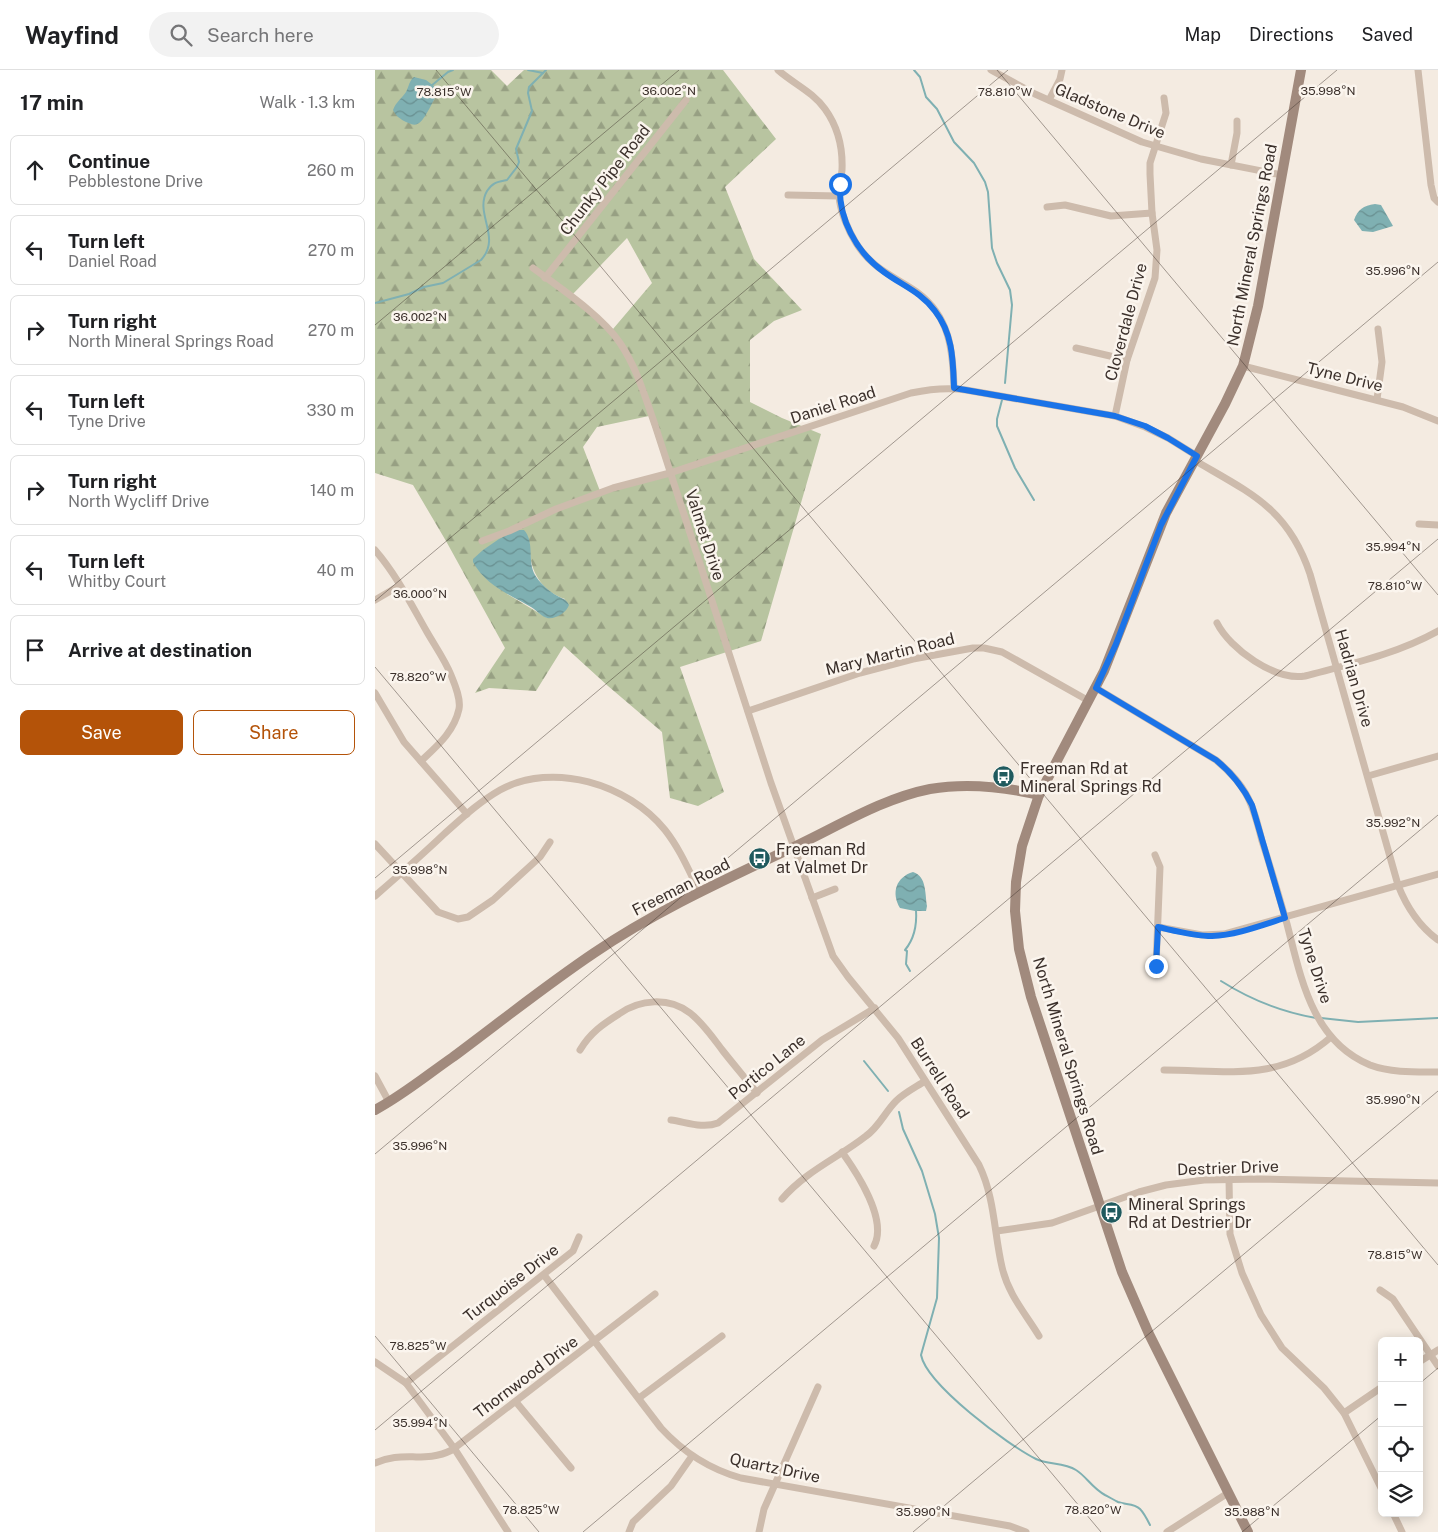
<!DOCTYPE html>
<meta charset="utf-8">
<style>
body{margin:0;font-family:"Public Sans",sans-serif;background:#f2f2f2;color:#202124}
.controls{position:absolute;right:15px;bottom:15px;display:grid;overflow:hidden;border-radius:8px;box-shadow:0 2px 12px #0003}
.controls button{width:45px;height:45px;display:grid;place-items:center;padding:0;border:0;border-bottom:1px solid #e0e0e0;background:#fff;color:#202124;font:25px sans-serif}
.stop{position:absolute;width:15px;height:15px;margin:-11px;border:4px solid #1a73e8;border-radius:50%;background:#fff}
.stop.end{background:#1a73e8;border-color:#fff;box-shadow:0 1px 5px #0008}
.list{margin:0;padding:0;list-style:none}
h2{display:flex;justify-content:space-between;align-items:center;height:65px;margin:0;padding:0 20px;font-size:21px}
h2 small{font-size:16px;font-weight:400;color:#757577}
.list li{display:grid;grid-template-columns:32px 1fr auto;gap:15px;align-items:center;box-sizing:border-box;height:70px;margin:0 10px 10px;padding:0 10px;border:1px solid #e0e0e0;border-radius:8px}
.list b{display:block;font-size:19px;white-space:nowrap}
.list p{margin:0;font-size:16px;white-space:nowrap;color:#757577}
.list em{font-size:16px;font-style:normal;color:#757577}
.actions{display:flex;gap:10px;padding:15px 20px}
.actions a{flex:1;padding:11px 0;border:1px solid #b45309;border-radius:8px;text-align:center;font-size:18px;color:#b45309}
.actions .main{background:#b45309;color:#fff}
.icon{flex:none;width:28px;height:28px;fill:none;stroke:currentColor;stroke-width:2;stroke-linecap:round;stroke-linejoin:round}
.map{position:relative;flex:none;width:1063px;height:1462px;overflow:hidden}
header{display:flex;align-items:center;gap:30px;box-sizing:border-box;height:70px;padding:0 25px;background:#fff;border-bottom:1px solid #e0e0e0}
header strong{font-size:24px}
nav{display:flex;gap:28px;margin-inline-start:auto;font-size:18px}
.search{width:350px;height:45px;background:#f2f2f2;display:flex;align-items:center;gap:12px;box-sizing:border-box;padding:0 18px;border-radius:28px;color:#757577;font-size:19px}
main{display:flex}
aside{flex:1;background:#fff}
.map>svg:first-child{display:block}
.forest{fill:url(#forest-firs);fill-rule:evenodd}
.water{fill:url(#water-waves)}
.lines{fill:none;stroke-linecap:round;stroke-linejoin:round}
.stream{stroke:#7fb0b2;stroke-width:2}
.street{stroke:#cdbbac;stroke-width:7}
.secondary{stroke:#a18a7d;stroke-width:10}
.route{stroke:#1a73e8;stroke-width:6}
.ticks{fill:none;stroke:#3b302b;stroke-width:1;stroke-opacity:0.45}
.labels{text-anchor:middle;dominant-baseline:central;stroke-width:5;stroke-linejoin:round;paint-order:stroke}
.street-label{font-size:16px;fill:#3b302b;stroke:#fbf5ee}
.poi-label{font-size:16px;fill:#3b302b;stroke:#fbf5ee;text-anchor:start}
.ticks-label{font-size:12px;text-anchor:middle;fill:#3b302b;stroke:#fbf5ee;stroke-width:5;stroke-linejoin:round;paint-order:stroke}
</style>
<header>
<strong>Wayfind</strong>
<div class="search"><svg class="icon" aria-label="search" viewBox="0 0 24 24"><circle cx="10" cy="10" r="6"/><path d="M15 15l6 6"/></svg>Search here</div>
<nav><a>Map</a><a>Directions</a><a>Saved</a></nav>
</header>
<main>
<aside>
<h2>17 min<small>Walk · 1.3 km</small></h2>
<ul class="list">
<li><svg class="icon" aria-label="ahead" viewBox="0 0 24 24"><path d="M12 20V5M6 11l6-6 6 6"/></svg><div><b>Continue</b><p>Pebblestone Drive</p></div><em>260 m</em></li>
<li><svg class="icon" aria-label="left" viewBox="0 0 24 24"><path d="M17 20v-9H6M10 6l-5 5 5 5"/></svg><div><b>Turn left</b><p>Daniel Road</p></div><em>270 m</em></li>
<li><svg class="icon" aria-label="right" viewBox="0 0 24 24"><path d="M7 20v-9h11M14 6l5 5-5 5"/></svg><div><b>Turn right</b><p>North Mineral Springs Road</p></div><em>270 m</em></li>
<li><svg class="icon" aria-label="left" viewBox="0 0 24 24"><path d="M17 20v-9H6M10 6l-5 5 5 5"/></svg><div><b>Turn left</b><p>Tyne Drive</p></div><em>330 m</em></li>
<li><svg class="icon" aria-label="right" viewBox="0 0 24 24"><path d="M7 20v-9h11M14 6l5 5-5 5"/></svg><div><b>Turn right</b><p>North Wycliff Drive</p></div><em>140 m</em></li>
<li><svg class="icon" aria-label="left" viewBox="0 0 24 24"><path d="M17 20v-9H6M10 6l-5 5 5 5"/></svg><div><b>Turn left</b><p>Whitby Court</p></div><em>40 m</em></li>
<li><svg class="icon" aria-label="arrive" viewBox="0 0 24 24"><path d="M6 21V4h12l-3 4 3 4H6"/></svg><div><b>Arrive at destination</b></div></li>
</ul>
<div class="actions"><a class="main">Save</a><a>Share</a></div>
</aside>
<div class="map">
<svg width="1063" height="1462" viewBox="0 0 1063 1462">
<defs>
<pattern id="forest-firs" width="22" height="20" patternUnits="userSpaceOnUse" patternTransform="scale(1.25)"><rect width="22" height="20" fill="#b8c4a0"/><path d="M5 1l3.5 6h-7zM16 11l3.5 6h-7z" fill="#97a083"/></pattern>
<pattern id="water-waves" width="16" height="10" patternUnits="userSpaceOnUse" patternTransform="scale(1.25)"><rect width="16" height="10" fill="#7fb0b2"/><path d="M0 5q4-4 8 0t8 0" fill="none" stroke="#699091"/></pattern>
</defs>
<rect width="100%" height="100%" fill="#f4ebe1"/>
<path class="forest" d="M0,0H116L132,16L149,0H348L401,69L350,117L379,189L427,240L399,251L375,270V332L407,348L446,364L386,571L305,597L349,722L323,736L295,728L287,662L233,616L189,576L161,621L114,618L100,623L130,578L71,471L38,415L0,403ZM252,168L277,213L238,259L197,225ZM274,346L292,401L225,421L208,377L222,357ZM155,472C153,498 165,521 190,529L172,548L132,524Z"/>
<g class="water">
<path d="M39,7L51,10L64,20C60,27 50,50 44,53C39,57 34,53 29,51C24,48 21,46 18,40C21,32 26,29 31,22C34,16 34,11 39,7Z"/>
<path d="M1000,134L1006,135L1018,156L998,162L987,161L979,150C983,139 988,136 1000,134Z"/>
<path d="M142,460H149C160,472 152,491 160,505C164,512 172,519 179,524C185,528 191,528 194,535C192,542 180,550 172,548C167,547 161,540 156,537C134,524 111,516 98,492V489L108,480L124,469Z"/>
<path d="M538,802C552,806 550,825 552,836L551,841H540L525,838C516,823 521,807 538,802Z"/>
</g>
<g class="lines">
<g class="stream">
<polyline points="153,0 168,3"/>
<polyline points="539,0 545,7 551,27 562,39 579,72 599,93 610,112 613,122 617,178 622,193 635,220 637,235 630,313"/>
<polyline points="56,16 73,2 78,0"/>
<path d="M0,233L34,224L49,217L68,213L106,190C127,167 99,144 112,121C118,112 122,112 132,110L142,97L144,92L141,79L157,41L153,23L154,17L171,0"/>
<polyline points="627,330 622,349 622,356 640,398 659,430"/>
<path d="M535,901L531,894L532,881L530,880C540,868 542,855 541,840"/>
<path d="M846,911C876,930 906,942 941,948"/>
<polyline points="946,948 983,952 1063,948"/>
<polyline points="489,991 513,1021"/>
<path d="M524,1042L528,1059L547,1101L560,1144L564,1168L562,1228L546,1285C552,1315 633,1375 661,1389C673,1395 689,1392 701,1400C711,1406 717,1418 730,1425C734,1427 739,1430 743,1432C750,1435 759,1433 765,1439C769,1443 772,1449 775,1455"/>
</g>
<g class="street">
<path d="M403,0C419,14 438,22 450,39C463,57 468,77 467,100C466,108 464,117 464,126C465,141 473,160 481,173C497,199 519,206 542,222C575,246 578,281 579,318"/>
<polyline points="616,0 660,24 767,72 826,89 907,105"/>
<polyline points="1043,0 1056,115 1059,128 1063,132"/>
<polyline points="674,30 685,9 687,0"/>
<polyline points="856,95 862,63 862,51"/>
<polyline points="413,125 464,126"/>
<polyline points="672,137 690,135 736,146 777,143"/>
<path d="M158,198C185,218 227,246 245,273C262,298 270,327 280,355L396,713L458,886L473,907L523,968L604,1095C620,1128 619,1163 627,1197C633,1224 650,1243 664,1266"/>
<polyline points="170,208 311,30"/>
<polyline points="701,278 752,290"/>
<polyline points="868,296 1028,337 1063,351"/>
<polyline points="1002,329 1007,292 1003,259"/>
<polyline points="740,346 752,290 780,208 782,180 777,143 775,104 775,93 791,43 789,28"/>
<path d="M819,390C875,423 913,438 935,504L1023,815C1032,838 1044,856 1063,870"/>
<polyline points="1044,454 1063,455"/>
<path d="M107,471L134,461L181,439L238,418L295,403L536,323C555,319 572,317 591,320L740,346L770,357L793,368L822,386"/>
<path d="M0,480C21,504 36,534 52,562C60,576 70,590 76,605C80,615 86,629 84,639C79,662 62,676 46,691"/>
<polyline points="0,530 24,516"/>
<path d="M842,553C855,579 900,611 930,606C975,594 1022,584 1063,561"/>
<path d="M721,618L841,690C853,700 864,711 871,724C879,738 883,755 887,771C896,798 904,826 912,854C926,908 937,971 995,995C1016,1003 1041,1002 1063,1002"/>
<polyline points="0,623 29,672 92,744"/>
<polyline points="373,641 485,603 538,589 598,578 609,578 627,582 714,631"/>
<polyline points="993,706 1063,686"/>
<polyline points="0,774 63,842 83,849 93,847 118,830 165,787 175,772"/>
<polyline points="780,785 785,797 781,896"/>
<path d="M0,826C23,806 46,786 68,765C86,749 104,732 125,720C178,691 253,714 290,760C305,779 314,801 325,823"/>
<polyline points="437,828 460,819"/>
<polyline points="783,857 827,865 849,864 1063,804"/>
<path d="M205,980C215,963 228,954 244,944C265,929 294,927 315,943C328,953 338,968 348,981C359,995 371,1009 382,1023"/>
<path d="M789,1000C852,1000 904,1013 956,967"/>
<polyline points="0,1006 14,1032"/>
<path d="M296,1050C311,1052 328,1059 343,1053L447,970L500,938"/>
<path d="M467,1082C482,1103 513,1150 499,1176"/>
<polyline points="854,1109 855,1164 867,1203 886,1245 907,1278 949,1318 969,1343 1007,1420"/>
<path d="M407,1129C431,1101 463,1088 491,1066C504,1057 510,1042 521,1031C529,1023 541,1017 550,1011"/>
<polyline points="622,1161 677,1153 764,1122 791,1115 829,1110 885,1109 1063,1113"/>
<path d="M169,1205L286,1358C308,1382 334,1399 366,1408L635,1456L651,1462"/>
<polyline points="1005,1220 1018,1229 1063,1296"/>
<polyline points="0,1292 31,1313 79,1378 133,1462"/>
<polyline points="1044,1292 1063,1280"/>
<polyline points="31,1313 198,1181 204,1167"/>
<polyline points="264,1328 347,1266"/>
<polyline points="141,1332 196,1398"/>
<polyline points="969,1343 1007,1317"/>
<path d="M0,1393C28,1380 49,1394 77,1380L280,1224"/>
<polyline points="1018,1443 1027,1462"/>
<polyline points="254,1462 258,1452 296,1416 317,1386"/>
<polyline points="384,1462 389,1439 443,1317"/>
<polyline points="792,1462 853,1423"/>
</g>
<g class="secondary">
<path d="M0,1040C28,1025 52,1005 78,987C125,952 170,916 219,883C282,840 354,808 423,775C465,755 509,728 555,719C590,713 630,717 664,725"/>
<polyline points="873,1462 774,1264 747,1202 656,927 644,879 640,841 641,812 647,776 664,725 729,601 791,443 850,334 868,296 883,236 926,0"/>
</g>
</g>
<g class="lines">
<path class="route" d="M465,114C463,148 481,182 509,202C528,216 546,222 560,241C578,264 578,290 579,318L740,346L770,356L793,368L822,386L786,455L741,574L721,618L841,690C857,703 868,717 877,735L910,848C887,855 862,865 837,866C819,866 801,861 783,857L781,896"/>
</g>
<path class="ticks" d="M61,0L1063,1195M622,0L1063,525M0,255L304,0M0,531L633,0M0,597L726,1462M0,808L962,0M0,1084L1063,192M0,1266L164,1462M1044,1314L1063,1298M0,1360L1063,469M208,1462L1063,745M538,1462L1063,1021M867,1462L1007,1345"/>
<defs>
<symbol id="bus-disc" viewBox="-11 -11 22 22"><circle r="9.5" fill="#1f5a5e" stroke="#fbf5ee"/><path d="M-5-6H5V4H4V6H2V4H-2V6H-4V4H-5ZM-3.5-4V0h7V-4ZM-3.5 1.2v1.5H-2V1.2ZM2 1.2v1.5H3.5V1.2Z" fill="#fff"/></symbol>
</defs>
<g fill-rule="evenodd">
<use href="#bus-disc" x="616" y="694" width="25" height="25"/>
<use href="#bus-disc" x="372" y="776" width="25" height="25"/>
<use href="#bus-disc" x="724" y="1130" width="25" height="25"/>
</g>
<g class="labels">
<g class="street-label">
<text transform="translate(735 41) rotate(23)">Gladstone Drive</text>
<text transform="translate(230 110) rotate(-52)">Chunky Pipe Road</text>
<text transform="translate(877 175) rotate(-79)">North Mineral Springs Road</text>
<text transform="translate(751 252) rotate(-75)">Cloverdale Drive</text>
<text transform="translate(970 307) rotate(14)">Tyne Drive</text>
<text transform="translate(458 335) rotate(-18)">Daniel Road</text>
<text transform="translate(330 465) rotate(72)">Valmet Drive</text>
<text transform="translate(515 584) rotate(-14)">Mary Martin Road</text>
<text transform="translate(979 608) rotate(74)">Hadrian Drive</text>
<text transform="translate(306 817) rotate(-27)">Freeman Road</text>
<text transform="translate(940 896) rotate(72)">Tyne Drive</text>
<text transform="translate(693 986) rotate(73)">North Mineral Springs Road</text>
<text transform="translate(392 997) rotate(-39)">Portico Lane</text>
<text transform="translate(565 1008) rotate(57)">Burrell Road</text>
<text transform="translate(853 1098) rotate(-2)">Destrier Drive</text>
<text transform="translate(136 1213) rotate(-38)">Turquoise Drive</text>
<text transform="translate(151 1307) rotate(-37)">Thornwood Drive</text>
<text transform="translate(400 1398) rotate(12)">Quartz Drive</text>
</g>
<g class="poi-label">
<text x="645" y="698">Freeman Rd at<tspan x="645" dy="18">Mineral Springs Rd</tspan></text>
<text x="401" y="779">Freeman Rd<tspan x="401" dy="18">at Valmet Dr</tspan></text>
<text x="753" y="1134">Mineral Springs<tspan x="753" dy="18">Rd at Destrier Dr</tspan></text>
</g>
</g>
<g class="ticks-label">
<text x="294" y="25">36.002°N</text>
<text x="953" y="25">35.998°N</text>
<text x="69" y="26">78.815°W</text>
<text x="630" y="26">78.810°W</text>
<text x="1018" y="205">35.996°N</text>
<text x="45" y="251">36.002°N</text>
<text x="1018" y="481">35.994°N</text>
<text x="1020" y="520">78.810°W</text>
<text x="45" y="528">36.000°N</text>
<text x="43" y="611">78.820°W</text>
<text x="1018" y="757">35.992°N</text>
<text x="45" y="804">35.998°N</text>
<text x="1018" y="1034">35.990°N</text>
<text x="45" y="1080">35.996°N</text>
<text x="1020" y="1189">78.815°W</text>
<text x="43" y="1280">78.825°W</text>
<text x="45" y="1357">35.994°N</text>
<text x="156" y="1444">78.825°W</text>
<text x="718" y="1444">78.820°W</text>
<text x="548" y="1446">35.990°N</text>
<text x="877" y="1446">35.988°N</text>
</g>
</svg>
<div class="controls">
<button>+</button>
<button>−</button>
<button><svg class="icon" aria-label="locate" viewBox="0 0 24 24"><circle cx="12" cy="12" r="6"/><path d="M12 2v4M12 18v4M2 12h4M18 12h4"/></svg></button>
<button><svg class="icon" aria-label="layers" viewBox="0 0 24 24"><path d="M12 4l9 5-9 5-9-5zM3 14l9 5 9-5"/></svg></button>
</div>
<div class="stop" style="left:465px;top:114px"></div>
<div class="stop end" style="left:781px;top:896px"></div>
</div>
</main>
